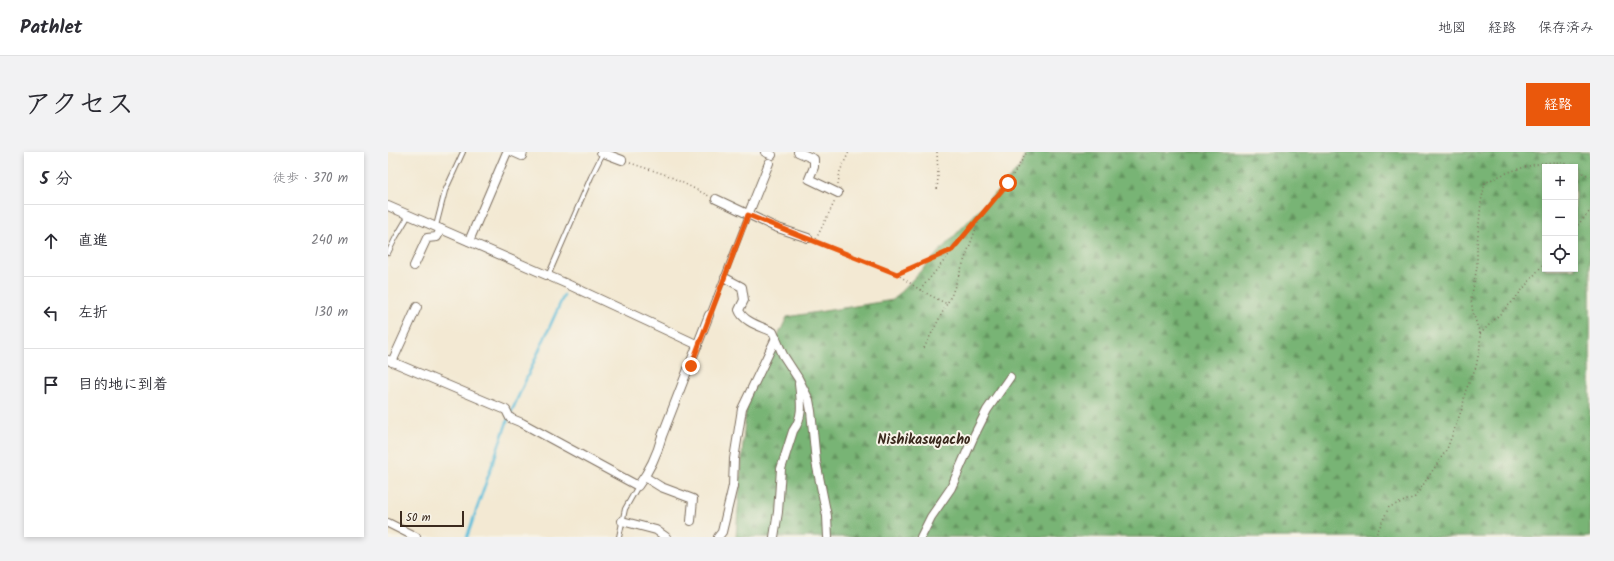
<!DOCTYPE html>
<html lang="ja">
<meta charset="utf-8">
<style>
body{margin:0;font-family:Kalam,"Klee One",sans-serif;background:#f2f2f3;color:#2b2b33}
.controls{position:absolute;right:12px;top:12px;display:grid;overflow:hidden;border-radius:0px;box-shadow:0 2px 6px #0003}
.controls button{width:36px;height:36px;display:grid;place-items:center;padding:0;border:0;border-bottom:1px solid #e1e1e2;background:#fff;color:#2b2b33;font:20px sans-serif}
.scale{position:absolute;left:12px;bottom:10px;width:64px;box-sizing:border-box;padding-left:4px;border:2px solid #3b2a1e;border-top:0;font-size:11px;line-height:14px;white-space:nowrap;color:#3b2a1e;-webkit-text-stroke:3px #f7f3e8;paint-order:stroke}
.stop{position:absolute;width:12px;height:12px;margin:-9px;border:3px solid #ea580c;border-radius:50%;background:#fff}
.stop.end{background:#ea580c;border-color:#fff;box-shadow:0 1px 4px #0008}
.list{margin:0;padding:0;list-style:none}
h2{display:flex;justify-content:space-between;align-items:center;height:52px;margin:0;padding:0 16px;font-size:17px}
h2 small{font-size:13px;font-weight:400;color:#7c7c81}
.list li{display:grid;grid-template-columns:26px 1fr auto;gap:12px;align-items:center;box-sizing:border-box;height:72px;padding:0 16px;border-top:1px solid #e1e1e2}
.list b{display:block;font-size:15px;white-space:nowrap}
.list em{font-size:13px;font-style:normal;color:#7c7c81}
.icon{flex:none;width:22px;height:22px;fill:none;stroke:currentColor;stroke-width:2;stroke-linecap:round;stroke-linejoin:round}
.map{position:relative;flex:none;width:1202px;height:385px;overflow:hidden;border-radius:0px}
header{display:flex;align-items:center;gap:24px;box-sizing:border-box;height:56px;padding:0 20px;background:#fff;border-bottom:1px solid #e1e1e2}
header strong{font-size:19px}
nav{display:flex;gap:22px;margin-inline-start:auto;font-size:14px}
.intro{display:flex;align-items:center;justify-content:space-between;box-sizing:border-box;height:96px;padding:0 24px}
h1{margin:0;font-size:28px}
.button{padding:10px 18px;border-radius:0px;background:#ea580c;color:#fff;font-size:14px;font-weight:700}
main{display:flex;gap:24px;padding:0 24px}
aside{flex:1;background:#fff;border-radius:0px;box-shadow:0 2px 6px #0003}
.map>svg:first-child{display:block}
.forest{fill:url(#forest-firs);stroke:#5a6f49;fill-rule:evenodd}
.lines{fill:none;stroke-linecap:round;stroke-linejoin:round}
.stream{stroke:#5cbedb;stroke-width:2.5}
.service-casing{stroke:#7b6d5d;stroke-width:6}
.minor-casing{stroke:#7b6d5d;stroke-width:10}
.path{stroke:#7b6d5d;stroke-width:1.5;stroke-dasharray:1 3;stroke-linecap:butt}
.service{stroke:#fff;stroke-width:4}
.minor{stroke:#fff;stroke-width:8}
.route{stroke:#ea580c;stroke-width:5}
.labels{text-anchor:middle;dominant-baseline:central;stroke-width:4;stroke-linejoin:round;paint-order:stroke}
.quarter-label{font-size:14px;font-weight:bold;fill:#3b2a1e;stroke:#f7f3e8}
</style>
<header>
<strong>Pathlet</strong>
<nav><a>地図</a><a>経路</a><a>保存済み</a></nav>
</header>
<div class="intro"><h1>アクセス</h1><a class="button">経路</a></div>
<main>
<aside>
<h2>5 分<small>徒歩 · 370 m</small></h2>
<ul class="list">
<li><svg class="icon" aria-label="ahead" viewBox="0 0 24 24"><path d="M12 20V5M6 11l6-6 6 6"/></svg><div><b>直進</b></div><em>240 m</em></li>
<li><svg class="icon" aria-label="left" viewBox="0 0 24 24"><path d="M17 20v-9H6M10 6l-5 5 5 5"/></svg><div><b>左折</b></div><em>130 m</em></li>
<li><svg class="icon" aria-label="arrive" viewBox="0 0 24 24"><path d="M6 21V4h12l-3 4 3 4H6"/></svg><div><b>目的地に到着</b></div></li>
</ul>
</aside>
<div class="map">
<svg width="1202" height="385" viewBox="0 0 1202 385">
<defs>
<pattern id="forest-firs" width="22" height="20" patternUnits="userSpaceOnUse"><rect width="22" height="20" fill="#78b474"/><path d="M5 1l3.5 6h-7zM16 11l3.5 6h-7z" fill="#64935f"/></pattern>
</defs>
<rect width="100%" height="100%" fill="#f7f3e8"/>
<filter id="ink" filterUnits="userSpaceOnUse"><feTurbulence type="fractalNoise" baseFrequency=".025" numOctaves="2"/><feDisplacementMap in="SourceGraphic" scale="8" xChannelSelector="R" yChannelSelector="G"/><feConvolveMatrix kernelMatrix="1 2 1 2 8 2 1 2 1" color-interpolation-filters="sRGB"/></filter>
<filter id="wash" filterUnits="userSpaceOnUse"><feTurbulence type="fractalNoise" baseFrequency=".012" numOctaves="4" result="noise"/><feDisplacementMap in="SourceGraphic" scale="16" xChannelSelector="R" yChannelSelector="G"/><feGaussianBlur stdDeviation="0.9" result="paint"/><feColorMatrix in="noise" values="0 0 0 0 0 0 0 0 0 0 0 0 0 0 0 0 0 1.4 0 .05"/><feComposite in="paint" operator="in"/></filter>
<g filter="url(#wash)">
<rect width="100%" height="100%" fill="#f3e9d3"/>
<path class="forest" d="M638,0H1202V385H348L358,252L399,165L505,148L631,16ZM1157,15H1187V117H1157Z"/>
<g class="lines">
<g class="stream">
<polyline points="122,263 176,143"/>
<polyline points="79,385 120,267"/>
</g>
</g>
</g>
<g filter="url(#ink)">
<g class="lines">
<defs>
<g id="service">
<polyline points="48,74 57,39 75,0"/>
<polyline points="0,101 8,85 21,63"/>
<polyline points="160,124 203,25 215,1"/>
<polyline points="321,163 360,63"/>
<polyline points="231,385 237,357 250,334"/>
</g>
<g id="minor">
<polyline points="125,0 134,4 135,0"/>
<polyline points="213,0 234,8"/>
<polyline points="377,0 384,3"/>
<polyline points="410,0 426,7 426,15 421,27 450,41"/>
<polyline points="328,47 387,75 420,86"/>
<polyline points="0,54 179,132 310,193"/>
<polyline points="360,63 381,11"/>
<polyline points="81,89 119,0"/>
<polyline points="26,114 39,86 49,85 53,77"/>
<path d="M337,126L354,135L356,148L351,158C355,170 375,175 385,180L395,203L410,226L421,248L423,259L428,310L439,364L440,385"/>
<path d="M0,208L118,258L122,266L134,271L250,334C262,318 269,303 274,284L321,163"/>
<polyline points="4,210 29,155"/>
<polyline points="257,325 273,335 305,347 303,369"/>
<polyline points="234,369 268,378 278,385"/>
<polyline points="0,371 28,385"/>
<polyline points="330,385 334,380 345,334 346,307 354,257 388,186"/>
<path d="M386,385L390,360L393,317L405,279C416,264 413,250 411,232"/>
<polyline points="533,385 543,365 563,336 585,286 599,258 622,225"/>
</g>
</defs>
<use href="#service" class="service-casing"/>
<use href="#minor" class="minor-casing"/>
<g class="path">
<polyline points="549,0 550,24 549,40"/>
<polyline points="242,11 279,23 321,44"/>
<polyline points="1187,18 1202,24"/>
<polyline points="450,32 452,19 461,0"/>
<polyline points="1187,76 1202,59"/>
<polyline points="428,87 447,49"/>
<polyline points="427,89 509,122 532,138 559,152"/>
<polyline points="509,122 564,98"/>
<polyline points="532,138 620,31 639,0"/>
<polyline points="1092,182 1125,149 1157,110"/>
<polyline points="536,196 564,142 591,68"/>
<path d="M987,385L1001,355L1027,345L1059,297L1075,254L1077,240L1088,215L1092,195V182L1085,161L1083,147L1089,115V93L1093,50L1097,31C1114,21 1154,7 1174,11C1177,11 1180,13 1182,15"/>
</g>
<use href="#service" class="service"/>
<use href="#minor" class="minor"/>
</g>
</g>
<g class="lines" filter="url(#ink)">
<polyline class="route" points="303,214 360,63 509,122 564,98 620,31"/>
</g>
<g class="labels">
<g class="quarter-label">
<text x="536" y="288">Nishikasugacho</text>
</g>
</g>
</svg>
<div class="controls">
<button>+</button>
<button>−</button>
<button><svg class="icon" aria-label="locate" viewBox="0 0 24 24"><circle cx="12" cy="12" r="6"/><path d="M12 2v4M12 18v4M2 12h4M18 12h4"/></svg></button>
</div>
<div class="scale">50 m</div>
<div class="stop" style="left:620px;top:31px"></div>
<div class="stop end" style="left:303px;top:214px"></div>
</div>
</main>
